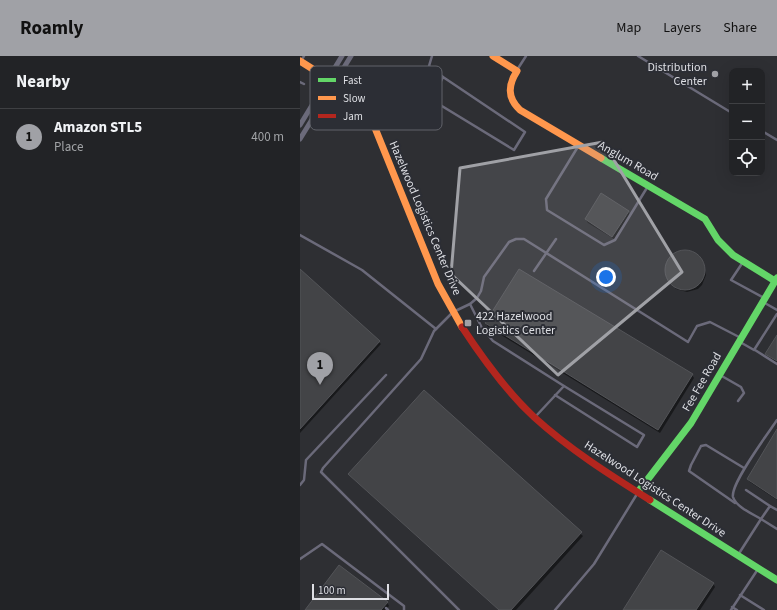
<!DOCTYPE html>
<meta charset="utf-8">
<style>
body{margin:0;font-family:"Source Sans 3",sans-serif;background:#2a2b2e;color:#f1f3f6}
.controls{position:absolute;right:12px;top:12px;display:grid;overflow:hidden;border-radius:8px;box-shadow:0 4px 16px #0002}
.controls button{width:36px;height:36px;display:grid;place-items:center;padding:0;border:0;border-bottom:1px solid #3f4043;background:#222326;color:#f1f3f6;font:20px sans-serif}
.scale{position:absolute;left:12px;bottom:10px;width:77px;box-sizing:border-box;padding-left:4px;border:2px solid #dedfe4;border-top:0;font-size:11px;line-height:14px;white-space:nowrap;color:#dedfe4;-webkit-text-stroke:3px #2c2e35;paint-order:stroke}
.you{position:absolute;left:306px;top:221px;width:14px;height:14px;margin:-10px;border:3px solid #fff;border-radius:50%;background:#1a73e8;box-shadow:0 0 0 6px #1a73e833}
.badge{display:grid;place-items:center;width:26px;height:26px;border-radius:50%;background:#a0a1a6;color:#111;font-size:13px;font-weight:700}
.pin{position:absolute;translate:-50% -33px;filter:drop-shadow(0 1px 2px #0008)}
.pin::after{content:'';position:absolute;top:21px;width:14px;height:12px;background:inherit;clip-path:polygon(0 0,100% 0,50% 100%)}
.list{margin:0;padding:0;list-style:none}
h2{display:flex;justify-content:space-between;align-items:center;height:52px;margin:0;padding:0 16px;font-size:17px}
h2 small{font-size:13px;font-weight:400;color:#a2a4a7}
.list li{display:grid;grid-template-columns:26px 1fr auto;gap:12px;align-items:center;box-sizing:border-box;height:56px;padding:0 16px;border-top:1px solid #3f4043}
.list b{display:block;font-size:15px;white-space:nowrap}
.list p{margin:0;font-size:13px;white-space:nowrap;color:#a2a4a7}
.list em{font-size:13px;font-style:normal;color:#a2a4a7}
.icon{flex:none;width:22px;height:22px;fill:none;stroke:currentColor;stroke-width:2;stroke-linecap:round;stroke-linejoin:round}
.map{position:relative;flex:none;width:477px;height:554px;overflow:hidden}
header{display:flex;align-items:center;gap:24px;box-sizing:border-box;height:56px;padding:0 20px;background:#a0a1a6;color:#111}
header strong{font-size:19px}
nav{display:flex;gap:22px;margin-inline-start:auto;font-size:14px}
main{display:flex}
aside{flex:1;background:#222326}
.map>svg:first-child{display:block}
.shadow{fill:#0007}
.building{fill:#434447;stroke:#535458}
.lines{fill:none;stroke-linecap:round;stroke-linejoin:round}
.lane{stroke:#6b6a7a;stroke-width:2.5}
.street{stroke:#6b6a7a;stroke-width:5}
.fast{stroke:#63d668;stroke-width:7}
.slow{stroke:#ff974d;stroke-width:7}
.jam{stroke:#b3261e;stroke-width:7}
.marked{fill:#a0a1a6;fill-opacity:0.2;stroke:#a0a1a6;stroke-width:3;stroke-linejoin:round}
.poi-dot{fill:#a0a1a6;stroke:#2c2e35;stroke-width:1.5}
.labels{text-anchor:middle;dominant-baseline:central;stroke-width:4;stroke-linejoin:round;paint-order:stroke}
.poi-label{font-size:12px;fill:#dedfe4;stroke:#2c2e35;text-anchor:end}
.street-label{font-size:12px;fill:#dedfe4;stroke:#2c2e35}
.key{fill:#2c2e35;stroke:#61636a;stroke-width:1}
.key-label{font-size:11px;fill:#dedfe4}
</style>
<header>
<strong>Roamly</strong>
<nav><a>Map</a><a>Layers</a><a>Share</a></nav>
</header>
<main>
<aside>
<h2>Nearby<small></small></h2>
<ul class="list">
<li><span class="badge">1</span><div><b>Amazon STL5</b><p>Place</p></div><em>400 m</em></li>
</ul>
</aside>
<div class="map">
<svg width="477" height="554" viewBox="0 0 477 554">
<rect width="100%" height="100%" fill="#2e2f33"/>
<g class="shadow">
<polygon points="302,139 328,155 330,159 314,183 288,167 286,164"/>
<polygon points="379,196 391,196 396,199 403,208 406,219 402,229 398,233 387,236 376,233 370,225 366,214 370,203"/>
<polygon points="0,214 81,288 0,377"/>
<polygon points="186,267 392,319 394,322 360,377 188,271"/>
<polygon points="477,281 477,307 466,298"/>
<polygon points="124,336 283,480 216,554 199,554 49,418"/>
<polygon points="477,375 477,444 450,426 448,423"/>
<polygon points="413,527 415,531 400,554 324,554"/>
<polygon points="87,546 89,550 85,554 6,554"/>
</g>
<g class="building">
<polygon points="301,137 329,155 312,181 285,163"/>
<circle cx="385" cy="214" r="20"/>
<polygon points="0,213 80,285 0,373"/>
<polygon points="219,213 393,318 358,374 185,267"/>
<polygon points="477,279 477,305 465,298"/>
<polygon points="124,334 282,476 211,554 199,554 48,418"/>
<polygon points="477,373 477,443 447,423"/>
<polygon points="361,494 414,527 396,554 323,554"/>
<polygon points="39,509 88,546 81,554 5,554"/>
</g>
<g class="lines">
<g class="lane">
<polyline points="132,0 129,10 143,21 225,76 214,94 132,44 143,21"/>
<polyline points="338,0 432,57"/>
<polyline points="1,5 4,0"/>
<polyline points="217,14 226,0"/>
<polyline points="0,26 4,28"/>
<polyline points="462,75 477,84"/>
<polyline points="279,89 246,143 247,154 304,189 315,184 348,130"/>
<polyline points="0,179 62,214 136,273"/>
<polyline points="443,206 431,224 464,242"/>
<polyline points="234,215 256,183"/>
<polyline points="463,246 477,254"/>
<polyline points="170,248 182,272 193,285 264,330 236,360"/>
<polyline points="440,286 454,294 477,258"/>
<polyline points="455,294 477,308"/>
<polyline points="420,319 441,331 444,337 438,345"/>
<polyline points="255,339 337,391 344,379 264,330"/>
<polyline points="0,429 4,424 6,404 86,319"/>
<polyline points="446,434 470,450"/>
<polyline points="435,447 389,415 391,409 401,390 406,389 444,412"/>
<polyline points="477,454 470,450 461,463 477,473"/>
<path d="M438,499L461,463C453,458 436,451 433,441C430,428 469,376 477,364"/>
<polyline points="0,503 22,488 104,550 104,554"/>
<polyline points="440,539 464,554"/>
<polyline points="432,551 437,554"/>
<polyline points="86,552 88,554"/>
<polyline points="159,554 21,416 23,412 121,303 134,275 153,256 170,248 177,242 181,235 184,221 209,186 216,183 224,183 388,286 397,270 410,266 441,282"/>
<polyline points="255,554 294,508 337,438"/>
<polyline points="431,554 458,513"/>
</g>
<g class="street">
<polyline points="0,69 42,0"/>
<polyline points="0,83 51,0"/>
</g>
<g class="fast">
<polyline points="301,102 405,163 418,184 433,199 475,225"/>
<polyline points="338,436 391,367 477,222"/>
<polyline points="350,444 477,524"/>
</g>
<g class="slow">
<path d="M193,0L217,15C208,29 207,42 220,54L301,102"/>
<path d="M0,5C32,25 55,39 75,72L138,228L162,271"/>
</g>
<path class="jam" d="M162,271C183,303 206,335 234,361C269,393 310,419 350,444"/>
</g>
<path class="marked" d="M303,86L382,216L258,319L151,218L160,112Z"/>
<g class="poi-dot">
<circle cx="415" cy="18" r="4"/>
<rect x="164" y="263" width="8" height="8" rx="2"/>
</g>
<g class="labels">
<g class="poi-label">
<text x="407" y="11">Distribution<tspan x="407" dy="14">Center</tspan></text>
<text x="176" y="260" text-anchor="start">422 Hazelwood<tspan x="176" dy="14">Logistics Center</tspan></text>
</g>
<g class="street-label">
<text transform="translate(328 105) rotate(30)">Anglum Road</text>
<text transform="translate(125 162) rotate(67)">Hazelwood Logistics Center Drive</text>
<text transform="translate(402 326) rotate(-60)">Fee Fee Road</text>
<text transform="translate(355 433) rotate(33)">Hazelwood Logistics Center Drive</text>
</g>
</g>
<rect x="10" y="10" width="132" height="64" rx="6" class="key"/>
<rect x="18" y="22" width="18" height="4" fill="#63d668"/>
<rect x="18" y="40" width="18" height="4" fill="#ff974d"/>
<rect x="18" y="58" width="18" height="4" fill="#b3261e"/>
<g class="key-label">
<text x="43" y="28">Fast</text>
<text x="43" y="46">Slow</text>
<text x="43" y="64">Jam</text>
</g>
</svg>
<div class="controls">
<button>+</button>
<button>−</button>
<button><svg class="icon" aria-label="locate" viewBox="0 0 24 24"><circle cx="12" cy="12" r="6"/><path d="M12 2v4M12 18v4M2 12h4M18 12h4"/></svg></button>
</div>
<div class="scale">100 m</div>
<div class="you"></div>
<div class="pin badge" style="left:20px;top:329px">1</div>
</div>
</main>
